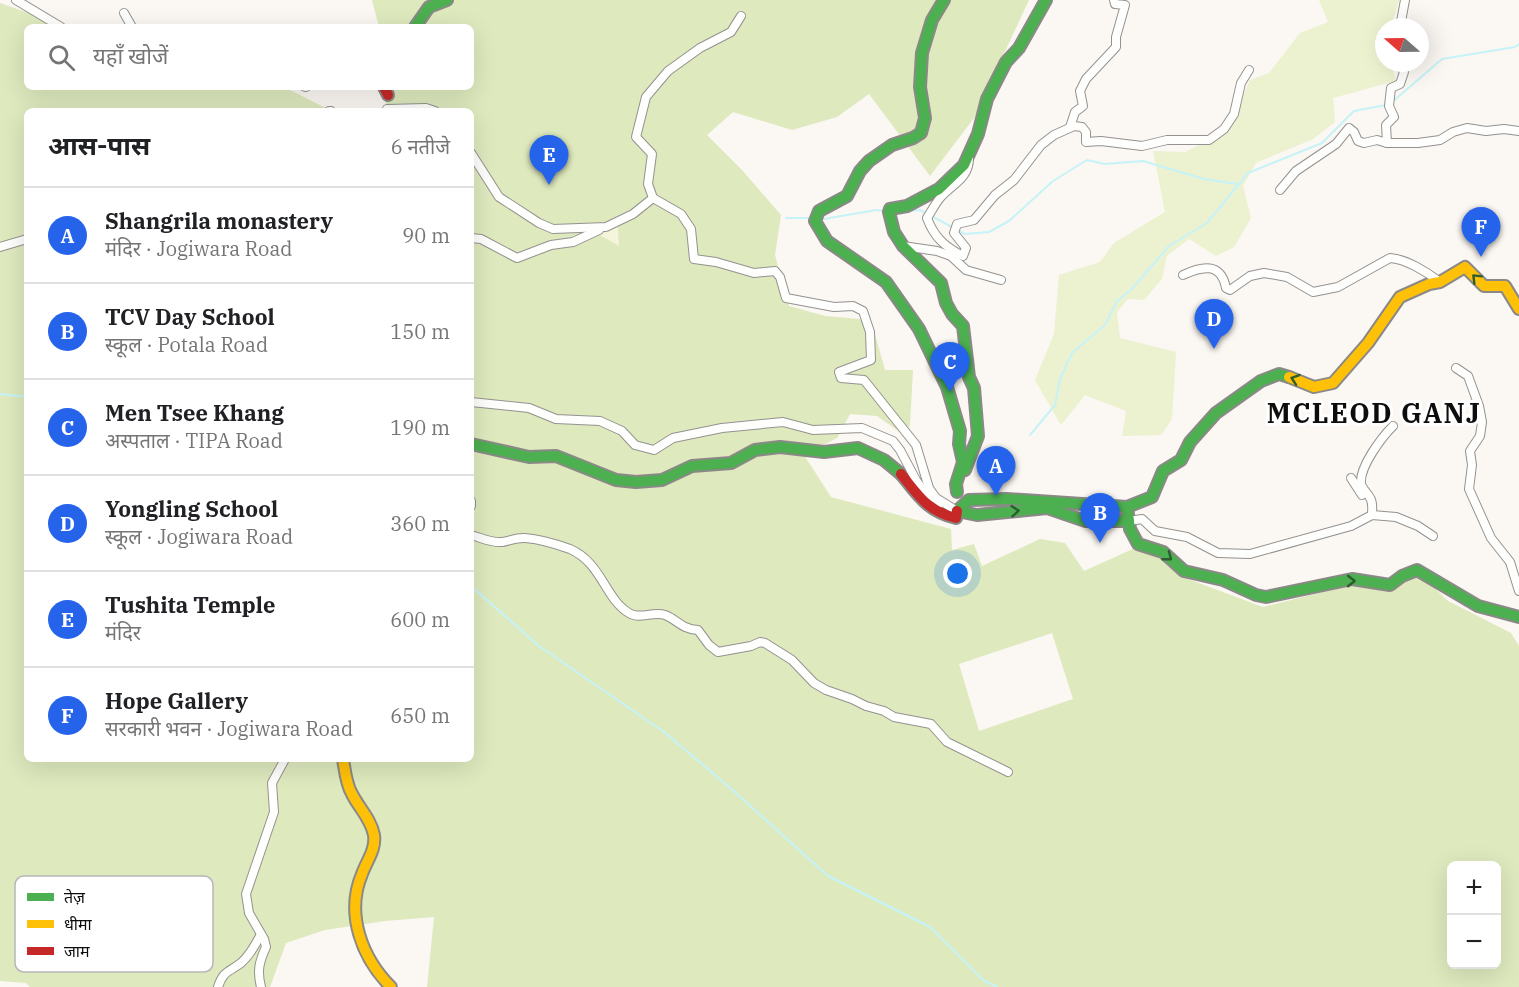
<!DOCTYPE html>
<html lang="hi">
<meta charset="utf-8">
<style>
body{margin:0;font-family:"IBM Plex Serif","Noto Sans Devanagari",serif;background:#f6f6f6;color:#202124}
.controls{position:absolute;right:18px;bottom:18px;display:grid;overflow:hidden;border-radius:9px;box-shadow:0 6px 24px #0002}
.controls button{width:54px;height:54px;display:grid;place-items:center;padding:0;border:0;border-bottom:2px solid #e0e0e0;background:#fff;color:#202124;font:30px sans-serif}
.compass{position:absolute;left:1375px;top:18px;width:54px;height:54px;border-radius:50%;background:#fff;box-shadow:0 6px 24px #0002;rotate:290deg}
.you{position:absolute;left:958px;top:574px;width:21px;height:21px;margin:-15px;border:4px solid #fff;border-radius:50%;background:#1a73e8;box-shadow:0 0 0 9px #1a73e833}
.badge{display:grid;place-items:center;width:39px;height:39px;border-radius:50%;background:#2563eb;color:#fff;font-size:20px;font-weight:700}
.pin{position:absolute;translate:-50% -50px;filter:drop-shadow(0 2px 3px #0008)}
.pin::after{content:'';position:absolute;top:32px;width:21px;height:18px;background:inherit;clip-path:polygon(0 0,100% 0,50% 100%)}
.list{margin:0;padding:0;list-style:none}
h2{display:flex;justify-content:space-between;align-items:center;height:78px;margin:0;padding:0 24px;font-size:26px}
h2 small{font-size:20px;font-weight:400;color:#757577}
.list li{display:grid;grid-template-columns:39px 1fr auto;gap:18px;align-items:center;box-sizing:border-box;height:96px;padding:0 24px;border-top:2px solid #e0e0e0}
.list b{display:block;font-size:22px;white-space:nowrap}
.list p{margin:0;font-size:20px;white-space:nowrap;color:#757577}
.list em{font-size:20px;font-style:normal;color:#757577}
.icon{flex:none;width:33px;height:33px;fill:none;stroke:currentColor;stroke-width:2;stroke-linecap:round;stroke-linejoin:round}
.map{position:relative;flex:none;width:1519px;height:987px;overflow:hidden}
.search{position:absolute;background:#fff;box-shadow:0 6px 24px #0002;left:24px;top:24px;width:450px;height:66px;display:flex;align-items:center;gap:15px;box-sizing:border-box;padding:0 21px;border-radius:9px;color:#757577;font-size:22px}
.panel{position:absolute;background:#fff;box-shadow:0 6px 24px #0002;left:24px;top:108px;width:450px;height:654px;border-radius:9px}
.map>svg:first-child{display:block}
.green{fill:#ecf1d0}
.forest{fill:#dee9be;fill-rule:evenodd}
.pitch{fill:#f4f5da}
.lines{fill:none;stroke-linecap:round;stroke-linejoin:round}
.stream{stroke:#c6f3f8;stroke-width:2}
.street-casing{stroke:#949290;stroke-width:10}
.fast-casing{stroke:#8b8987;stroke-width:14}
.slow-casing{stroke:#8b8987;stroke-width:14}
.jam-casing{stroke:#8b8987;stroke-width:14}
.street{stroke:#fefefd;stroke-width:8}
.fast{stroke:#4caf50;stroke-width:10}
.slow{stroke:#ffc107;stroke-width:10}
.jam{stroke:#c62828;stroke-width:10}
.oneway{stroke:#2c5e2e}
.labels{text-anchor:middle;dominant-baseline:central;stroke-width:6;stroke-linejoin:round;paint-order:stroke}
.district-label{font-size:27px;font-weight:bold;letter-spacing:1.5px;fill:#0d0d0d;stroke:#fff}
.key{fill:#fff;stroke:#b6b6b6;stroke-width:1.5}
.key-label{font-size:16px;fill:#0d0d0d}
</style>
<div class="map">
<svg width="1519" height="987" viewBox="0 0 1519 987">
<rect width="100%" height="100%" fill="#fbf7f2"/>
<polygon class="green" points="1319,0 1399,0 1391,27 1384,27 1384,63 1391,63 1396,81 1333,98 1335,122 1313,139 1256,163 1243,186 1251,218 1234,247 1216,256 1189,239 1167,256 1162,279 1144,300 1128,299 1117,312 1120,338 1176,352 1172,419 1161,435 1122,436 1126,411 1085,395 1061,425 1035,380 1054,334 1059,275 1100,262 1114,243 1165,212 1153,151 1185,152 1227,131 1250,80 1269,73 1300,33 1328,22"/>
<path class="forest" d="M372,0H1029L974,118L930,176L869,94L837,117L792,130L733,112L707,135L742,170L781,215L775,255L789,306L825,316L871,320L885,370H913L910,425L904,435L877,416L850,414L837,438L804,455L831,497L951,529L952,550L974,544L982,566L1040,539L1065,543L1084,571L1135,548L1160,555L1188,579L1263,607L1351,585L1389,589L1421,575L1448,601L1511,633L1519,646V987H427L434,917L385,921L325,930L286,943L270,987H30L26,983L0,981V3L69,27H27V87H281C301,93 318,107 337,111H27V759H471V111H383L391,87H471V27H379ZM1052,633L1073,699L979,731L959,664ZM1452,866H1496V964H1452Z"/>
<polygon class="pitch" points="617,216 619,246 596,233"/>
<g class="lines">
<g class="stream">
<polyline points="1391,103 1442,59 1515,47 1519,44"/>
<polyline points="907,211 920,210 965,234 989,232 1009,221 1053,181 1087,160 1105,164 1143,161 1204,179 1237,184"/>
<polyline points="786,218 811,218"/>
<polyline points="824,219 876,210 885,211"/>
<polyline points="0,394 27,397"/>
<polyline points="1030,435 1055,405 1060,379 1072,353 1105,325 1117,301 1131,290 1169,246 1207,223 1248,173 1322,143 1354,111 1386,105"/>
<polyline points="471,586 539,646 664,732 728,786 828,876 930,927 983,980 997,987"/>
</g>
<defs>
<g id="street">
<polyline points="16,0 61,27"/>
<polyline points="124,13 132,27"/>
<polyline points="1400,27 1405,0"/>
<polyline points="305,87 306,87"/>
<polyline points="387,109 426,108 435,111"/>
<polyline points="329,111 331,111"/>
<polyline points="1070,127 1075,112 1083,106 1080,91 1086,79 1116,47 1116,37 1125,5 1115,4 1114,0"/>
<polyline points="1387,143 1386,125 1394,117 1389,106 1391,88 1400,84 1404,72 1399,63"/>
<polyline points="471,153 499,197 539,223 553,229 606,227 633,214 653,198"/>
<path d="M969,158C969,179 952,184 940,198C935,204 931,212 927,218C934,237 945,247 963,256L966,248L954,233L957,224L974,220L995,195L1014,180L1041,145L1054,135L1074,126L1082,127L1086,132V142L1101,141L1142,146L1167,140H1209L1224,129L1234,114L1241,83L1249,70"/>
<polyline points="1280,190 1296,171 1336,144 1349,128 1354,132 1358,141 1364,143 1377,140 1387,143 1418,143 1440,140 1453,132 1467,128 1486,131 1504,129 1519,131"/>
<polyline points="653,198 681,214 691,229 694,259 716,262 754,273 775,271 780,277 786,298 834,307 853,306 863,311 870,332 871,360 839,372 841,378 864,380 916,445 929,488 936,498 957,511"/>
<polyline points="653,198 648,184 652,154 636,137 646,97 668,71 700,48 731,32 741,16"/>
<polyline points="471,238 481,239 517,258 551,245 573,242 599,230"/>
<polyline points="903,246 937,251 951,256 966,270 1001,280"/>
<polyline points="0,247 27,239"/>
<path d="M1183,275C1202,266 1221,262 1226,288L1230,290L1250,276L1264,273L1287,277L1313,292L1338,287L1390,258C1406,259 1427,272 1440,282"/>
<polyline points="1456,368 1468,376 1479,406 1482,422 1480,436 1470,451 1472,465 1469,489 1491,538 1510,562 1519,591"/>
<polyline points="471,402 529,408 556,419 600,421 622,431 635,445 654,450 673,438 722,428 783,422 813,430 862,428 893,441 900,450 916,480 931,501 938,507"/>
<polyline points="1351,478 1362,495"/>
<polyline points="471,501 471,506"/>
<path d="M1372,515C1372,510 1373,504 1371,500C1369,494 1363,490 1361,484C1359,467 1382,437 1393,426"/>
<polyline points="1129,521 1142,519 1155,531 1187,537 1218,553 1250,554 1351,526 1372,515 1396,517 1418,526 1433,536"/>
<path d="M471,535C482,538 491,543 502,542C510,541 517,537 525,538C540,539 556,544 570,549C602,563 605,599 629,613C639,620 653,611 665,615C678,620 681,629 698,630L709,645L718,652L751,646L760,642L765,643L792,660L814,683L826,690L852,699L866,706L884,711L894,717L931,724L947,742L1008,772"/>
<path d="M218,987C223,971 229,972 241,963C250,955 256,944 261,934"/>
<path d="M261,987C257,971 259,962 266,947L264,939L249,913L246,894L274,812L272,783L285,759"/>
</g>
<g id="fast">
<polyline points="944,0 932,20 922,53 920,87 925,118 921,133 913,138 892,145 869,161 860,171 847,196 819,211 815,221 827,241 886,282 919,329 947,387 960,431 959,444 963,462 956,484 957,492"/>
<polyline points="415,27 429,7 447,0"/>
<polyline points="471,444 529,457 556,456 616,480 636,482 662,480 692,466 731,463 755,450 780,447 824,452 858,448 884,460 901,474"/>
<polyline points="965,470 978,436 974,388 969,377 963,326 952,314 946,303 941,283 903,246 894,232 889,212 890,209 907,206 939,189 964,165 978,134 987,99 1006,62 1019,48 1046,0"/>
<polyline points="1127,507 1130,529 1138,544 1163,552 1184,571 1223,580 1256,595 1266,597 1352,579 1390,585 1402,576 1417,570 1478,606 1519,617"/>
<polyline points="957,511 969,500 1007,499 1127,507 1152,497 1163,471 1181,460 1190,442 1216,413 1261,381 1279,374 1289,377"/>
<polyline points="957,511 977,515 1047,508 1085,521 1129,521"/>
</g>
<g id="slow">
<polyline points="1289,377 1314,387 1333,383 1368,343 1400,297 1429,284 1440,282 1465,267 1484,286 1505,286 1519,309"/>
<path d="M343,759C345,771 346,784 352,794C359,808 371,819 374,835C376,850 367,860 362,874C345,914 362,958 391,987"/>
</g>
<g id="jam">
<polyline points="384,87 388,95"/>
<path d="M901,474C918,495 927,511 956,518L957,511"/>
</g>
</defs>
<use href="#street" class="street-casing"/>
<use href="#fast" class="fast-casing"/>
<use href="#slow" class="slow-casing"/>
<use href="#jam" class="jam-casing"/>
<use href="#street" class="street"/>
<use href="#fast" class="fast"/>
<use href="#slow" class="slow"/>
<use href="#jam" class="jam"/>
</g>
<defs><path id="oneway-chevron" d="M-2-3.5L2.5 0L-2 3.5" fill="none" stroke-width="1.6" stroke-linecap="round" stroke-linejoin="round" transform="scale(1.5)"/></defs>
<g class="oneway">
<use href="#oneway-chevron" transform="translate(1476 278) rotate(-135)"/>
<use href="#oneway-chevron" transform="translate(1295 379) rotate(-161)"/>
<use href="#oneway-chevron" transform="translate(1015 511) rotate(-5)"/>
<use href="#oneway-chevron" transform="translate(1168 557) rotate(38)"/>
<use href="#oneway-chevron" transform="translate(1351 581)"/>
</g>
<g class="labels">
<g class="district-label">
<text x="1374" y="412">MCLEOD GANJ</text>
</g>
</g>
<rect x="15" y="876" width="198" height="96" rx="9" class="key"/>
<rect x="27" y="893" width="27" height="8" fill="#4caf50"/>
<rect x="27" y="920" width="27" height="8" fill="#ffc107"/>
<rect x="27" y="947" width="27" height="8" fill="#c62828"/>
<g class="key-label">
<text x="64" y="903">तेज़</text>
<text x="64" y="930">धीमा</text>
<text x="64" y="957">जाम</text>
</g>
</svg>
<div class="controls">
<button>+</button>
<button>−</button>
</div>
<svg class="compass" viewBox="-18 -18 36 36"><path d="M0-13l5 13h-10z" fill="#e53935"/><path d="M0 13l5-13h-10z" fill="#757577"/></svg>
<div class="you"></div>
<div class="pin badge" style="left:996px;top:496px">A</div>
<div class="pin badge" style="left:1100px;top:543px">B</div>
<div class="pin badge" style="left:950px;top:392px">C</div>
<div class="pin badge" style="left:1214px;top:349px">D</div>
<div class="pin badge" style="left:549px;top:185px">E</div>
<div class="pin badge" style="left:1481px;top:257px">F</div>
<div class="search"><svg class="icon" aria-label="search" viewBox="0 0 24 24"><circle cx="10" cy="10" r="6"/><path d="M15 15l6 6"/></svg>यहाँ खोजें</div>
<section class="panel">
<h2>आस-पास<small>6 नतीजे</small></h2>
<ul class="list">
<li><span class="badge">A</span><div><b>Shangrila monastery</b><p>मंदिर · Jogiwara Road</p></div><em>90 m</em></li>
<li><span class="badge">B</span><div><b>TCV Day School</b><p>स्कूल · Potala Road</p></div><em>150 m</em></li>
<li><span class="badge">C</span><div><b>Men Tsee Khang</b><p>अस्पताल · TIPA Road</p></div><em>190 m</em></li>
<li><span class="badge">D</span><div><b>Yongling School</b><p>स्कूल · Jogiwara Road</p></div><em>360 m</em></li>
<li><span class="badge">E</span><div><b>Tushita Temple</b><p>मंदिर</p></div><em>600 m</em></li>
<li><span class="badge">F</span><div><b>Hope Gallery</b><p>सरकारी भवन · Jogiwara Road</p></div><em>650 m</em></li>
</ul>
</section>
</div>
